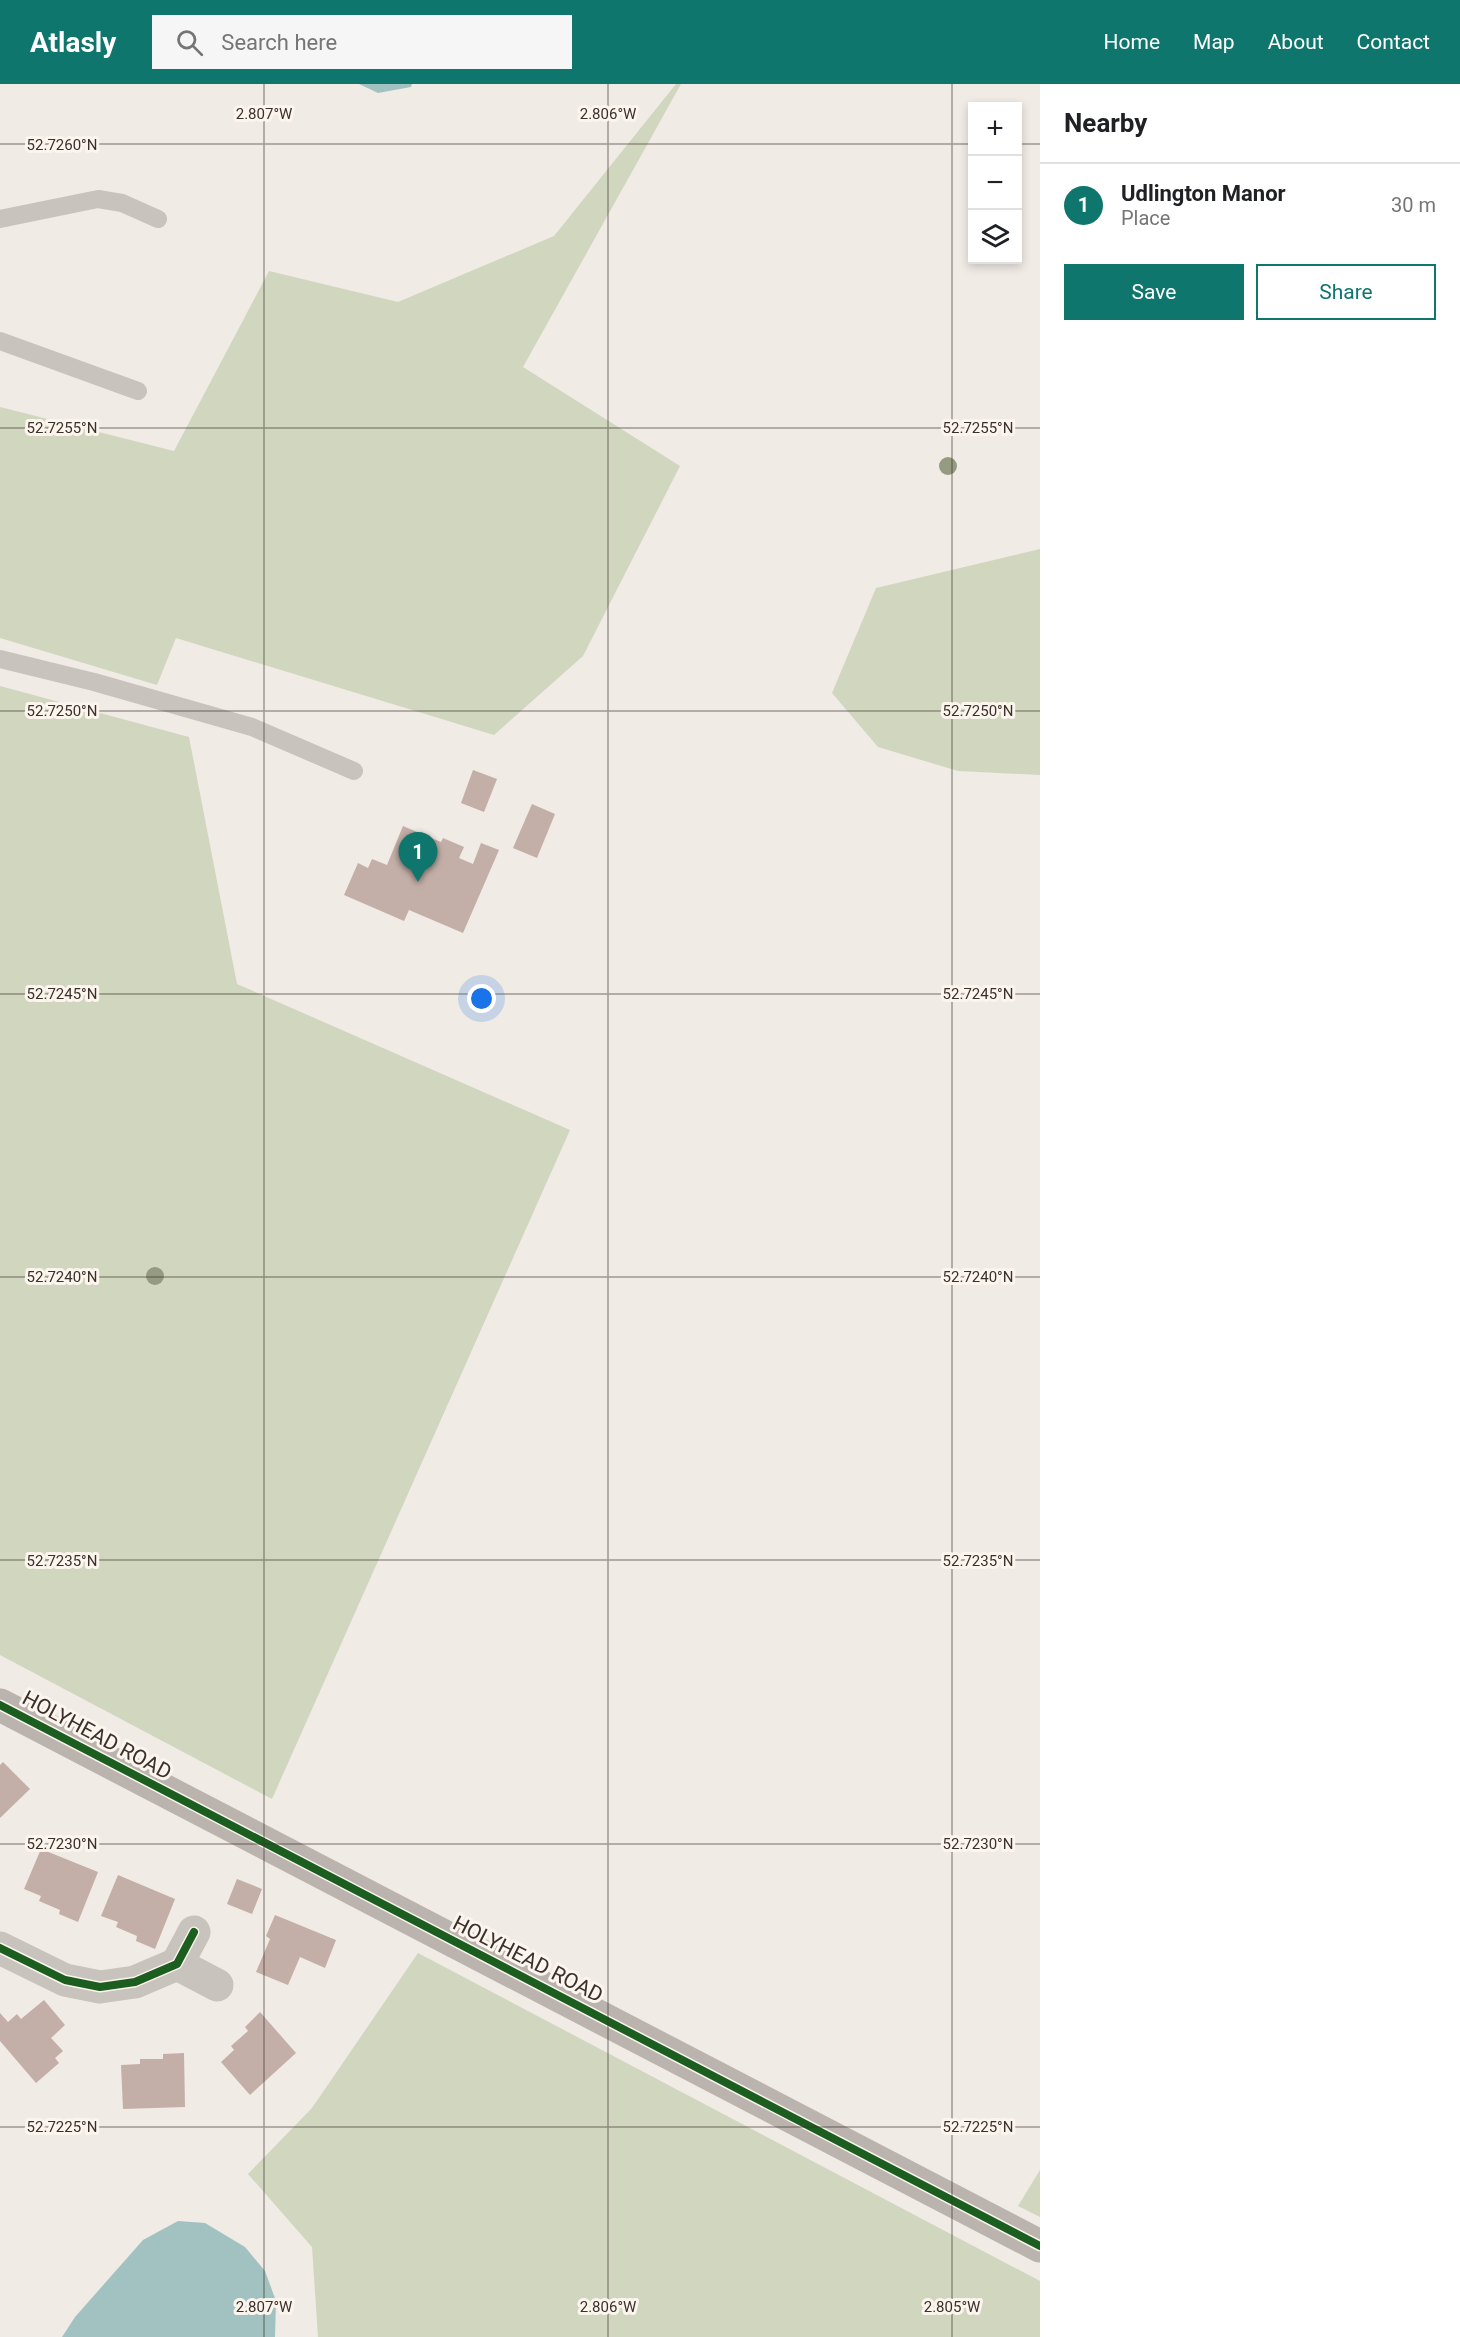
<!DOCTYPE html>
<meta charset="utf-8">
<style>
body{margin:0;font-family:Roboto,sans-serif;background:#f6f6f6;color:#202124}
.controls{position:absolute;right:18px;top:18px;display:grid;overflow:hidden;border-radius:0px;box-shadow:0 3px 9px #0003}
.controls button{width:54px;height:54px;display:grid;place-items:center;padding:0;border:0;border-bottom:2px solid #e0e0e0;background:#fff;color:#202124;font:30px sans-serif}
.you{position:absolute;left:482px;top:915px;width:21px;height:21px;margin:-15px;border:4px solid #fff;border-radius:50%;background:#1a73e8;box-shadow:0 0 0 9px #1a73e833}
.badge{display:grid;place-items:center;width:39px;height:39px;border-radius:50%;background:#0f766e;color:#fff;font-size:20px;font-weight:700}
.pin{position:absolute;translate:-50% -50px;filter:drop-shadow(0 2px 3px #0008)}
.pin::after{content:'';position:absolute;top:32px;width:21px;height:18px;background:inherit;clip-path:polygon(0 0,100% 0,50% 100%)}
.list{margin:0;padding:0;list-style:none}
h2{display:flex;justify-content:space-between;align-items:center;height:78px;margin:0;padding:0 24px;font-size:26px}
h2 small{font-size:20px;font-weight:400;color:#757577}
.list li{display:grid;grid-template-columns:39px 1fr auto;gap:18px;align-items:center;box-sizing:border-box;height:84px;padding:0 24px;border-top:2px solid #e0e0e0}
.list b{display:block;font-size:22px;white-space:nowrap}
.list p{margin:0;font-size:20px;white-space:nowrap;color:#757577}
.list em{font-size:20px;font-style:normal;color:#757577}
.actions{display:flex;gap:12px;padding:18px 24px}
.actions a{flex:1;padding:14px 0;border:2px solid #0f766e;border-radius:0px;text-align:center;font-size:21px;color:#0f766e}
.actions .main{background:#0f766e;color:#fff}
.icon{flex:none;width:33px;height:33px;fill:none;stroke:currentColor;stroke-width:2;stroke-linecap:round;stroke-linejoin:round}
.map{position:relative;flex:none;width:1040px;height:2253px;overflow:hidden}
header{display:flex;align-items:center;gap:36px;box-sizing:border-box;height:84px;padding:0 30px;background:#0f766e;color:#fff}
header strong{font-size:28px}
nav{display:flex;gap:33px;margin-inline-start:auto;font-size:21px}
.search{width:420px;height:54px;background:#f6f6f6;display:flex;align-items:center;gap:15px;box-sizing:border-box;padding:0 21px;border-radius:0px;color:#757577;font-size:22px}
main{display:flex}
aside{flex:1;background:#fff}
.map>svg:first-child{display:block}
.green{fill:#d1d6bf}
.water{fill:#a1c2c1}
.building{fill:#c3afa7}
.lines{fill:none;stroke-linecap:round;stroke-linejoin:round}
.lane{stroke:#c9c3be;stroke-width:18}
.street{stroke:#c9c3be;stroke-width:33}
.secondary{stroke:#bab3ae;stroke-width:33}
.cycleway-casing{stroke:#fbf5ee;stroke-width:11}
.cycleway{stroke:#1b5e20;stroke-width:8}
.tree{fill:#959b80}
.ticks{fill:none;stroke:#3b302b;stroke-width:1.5;stroke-opacity:0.45}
.labels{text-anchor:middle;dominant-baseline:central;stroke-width:6;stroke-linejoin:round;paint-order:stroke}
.street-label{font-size:21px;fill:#3b302b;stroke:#fbf5ee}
.ticks-label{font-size:15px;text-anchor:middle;fill:#3b302b;stroke:#fbf5ee;stroke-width:6;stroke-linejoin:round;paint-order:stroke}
</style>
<header>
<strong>Atlasly</strong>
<div class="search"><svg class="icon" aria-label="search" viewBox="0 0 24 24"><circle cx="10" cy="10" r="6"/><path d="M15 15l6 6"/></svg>Search here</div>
<nav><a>Home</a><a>Map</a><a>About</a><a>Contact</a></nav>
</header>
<main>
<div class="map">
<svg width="1040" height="2253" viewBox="0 0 1040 2253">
<rect width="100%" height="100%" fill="#f0ebe5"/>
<g class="green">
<polygon points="676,0 681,0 523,283 680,382 583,572 494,651 176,554 157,601 0,554 0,323 174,367 269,187 398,218 554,152"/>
<polygon points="1040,465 1040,691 958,687 878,663 832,609 876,504"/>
<polygon points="0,602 189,653 237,900 570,1046 272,1715 0,1571"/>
<polygon points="418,1869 1040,2197 1040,2253 318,2253 312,2163 248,2090 312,2024"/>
<polygon points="1040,2086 1040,2133 1018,2122"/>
</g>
<g class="water">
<polygon points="359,0 412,0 411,3 378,9"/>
<polygon points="178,2137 205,2139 245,2163 265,2187 276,2217 275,2253 62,2253 75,2233 143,2156"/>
</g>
<g class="building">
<polygon points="473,686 497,695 484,728 461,719"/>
<polygon points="532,720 555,730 537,774 513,764"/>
<polygon points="403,742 441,758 443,754 464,763 459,774 473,780 481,759 499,766 463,849 409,826 404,837 344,811 358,779 368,784 372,775 387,781"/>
<polygon points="3,1678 30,1705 0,1734 0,1681"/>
<polygon points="41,1765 98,1788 78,1838 59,1830 60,1826 39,1817 41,1812 24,1805"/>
<polygon points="118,1791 175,1815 155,1865 136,1857 137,1852 116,1843 118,1838 101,1832"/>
<polygon points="237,1795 262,1805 252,1830 227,1820"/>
<polygon points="275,1831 336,1856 325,1884 300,1873 288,1901 256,1888 270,1855 266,1852"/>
<polygon points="44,1916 65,1941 51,1954 63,1967 55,1974 59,1979 36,1999 0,1957 0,1929 8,1938 17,1930 21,1935"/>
<polygon points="260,1928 296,1969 250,2011 221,1978 234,1966 231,1962 248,1947 245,1943"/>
<polygon points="184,1969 185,2023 123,2025 121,1981 140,1980 140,1975 163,1975 163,1970"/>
</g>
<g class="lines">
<g class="lane">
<polyline points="0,135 98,115 122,119 158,135"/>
<polyline points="0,257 138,307"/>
<polyline points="0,575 94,598 252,643 354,687"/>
</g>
<g class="street">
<polyline points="0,1864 65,1896 100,1903 135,1898 177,1880 194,1848"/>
<polyline points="177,1880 217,1901"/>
</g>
<polyline class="secondary" points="0,1621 1040,2162"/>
<defs>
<g id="cycleway">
<polyline points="0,1621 1040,2162"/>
<polyline points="0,1864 65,1896 100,1903 135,1898 177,1880 194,1848"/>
</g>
</defs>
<use href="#cycleway" class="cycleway-casing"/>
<use href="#cycleway" class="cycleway"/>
</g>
<g class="tree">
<circle cx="948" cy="382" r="9"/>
<circle cx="155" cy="1192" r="9"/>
</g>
<path class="ticks" d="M264,0V2253M608,0V2253M952,0V2253M0,60H972M1018,60H1040M0,344H1040M0,627H1040M0,910H1040M0,1193H1040M0,1476H1040M0,1760H1040M0,2043H1040"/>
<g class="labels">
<g class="street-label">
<text transform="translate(97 1651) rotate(28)">HOLYHEAD ROAD</text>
<text transform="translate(528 1875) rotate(27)">HOLYHEAD ROAD</text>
</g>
</g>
<g class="ticks-label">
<text x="264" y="35">2.807°W</text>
<text x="608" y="35">2.806°W</text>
<text x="62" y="66">52.7260°N</text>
<text x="62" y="349">52.7255°N</text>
<text x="978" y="349">52.7255°N</text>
<text x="62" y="632">52.7250°N</text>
<text x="978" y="632">52.7250°N</text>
<text x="62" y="915">52.7245°N</text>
<text x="978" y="915">52.7245°N</text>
<text x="62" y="1198">52.7240°N</text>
<text x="978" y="1198">52.7240°N</text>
<text x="62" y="1482">52.7235°N</text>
<text x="978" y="1482">52.7235°N</text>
<text x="62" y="1765">52.7230°N</text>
<text x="978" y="1765">52.7230°N</text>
<text x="62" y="2048">52.7225°N</text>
<text x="978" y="2048">52.7225°N</text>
<text x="264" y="2228">2.807°W</text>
<text x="608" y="2228">2.806°W</text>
<text x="952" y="2228">2.805°W</text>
</g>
</svg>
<div class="controls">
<button>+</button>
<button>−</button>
<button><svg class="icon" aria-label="layers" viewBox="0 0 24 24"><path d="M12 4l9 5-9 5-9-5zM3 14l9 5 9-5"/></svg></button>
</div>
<div class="you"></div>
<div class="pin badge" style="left:418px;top:798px">1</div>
</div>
<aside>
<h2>Nearby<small></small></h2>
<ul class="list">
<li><span class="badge">1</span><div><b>Udlington Manor</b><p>Place</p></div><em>30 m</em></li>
</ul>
<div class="actions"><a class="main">Save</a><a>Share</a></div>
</aside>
</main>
